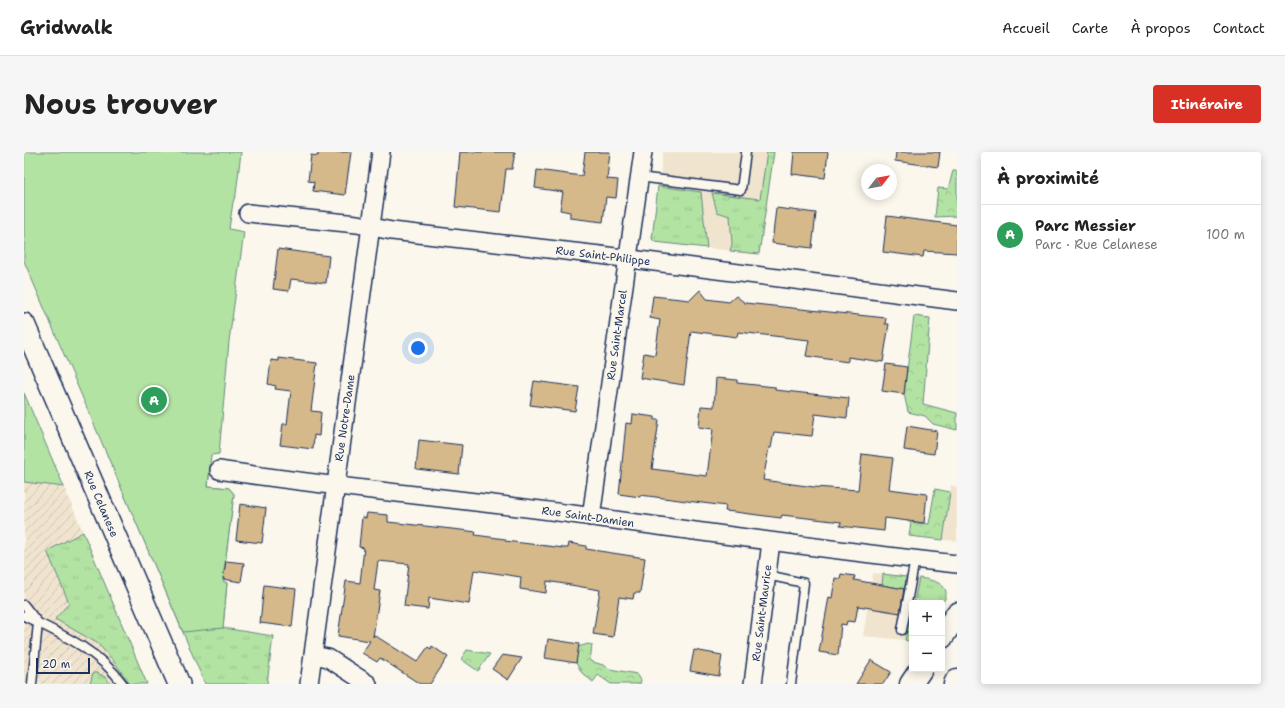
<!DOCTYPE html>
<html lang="fr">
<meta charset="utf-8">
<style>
body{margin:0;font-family:"Shantell Sans",sans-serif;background:#f6f6f6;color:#222}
.controls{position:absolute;right:12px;bottom:12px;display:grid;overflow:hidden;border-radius:4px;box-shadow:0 2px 10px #0003}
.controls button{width:36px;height:36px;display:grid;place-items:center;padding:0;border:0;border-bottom:1px solid #e0e0e0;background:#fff;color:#222;font:20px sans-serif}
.compass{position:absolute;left:837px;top:12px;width:36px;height:36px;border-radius:50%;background:#fff;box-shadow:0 2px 10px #0003;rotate:59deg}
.scale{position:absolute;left:12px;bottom:10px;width:54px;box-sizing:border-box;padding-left:4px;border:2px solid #1b2f5e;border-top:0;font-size:11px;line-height:14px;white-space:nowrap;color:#1b2f5e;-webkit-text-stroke:3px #fbf7ec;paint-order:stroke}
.you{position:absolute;left:394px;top:196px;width:14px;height:14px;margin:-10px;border:3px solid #fff;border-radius:50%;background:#1a73e8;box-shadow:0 0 0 6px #1a73e833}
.badge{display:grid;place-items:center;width:26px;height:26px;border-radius:50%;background:#d93025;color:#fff;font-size:13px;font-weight:700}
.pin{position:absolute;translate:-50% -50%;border:2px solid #fff;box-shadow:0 1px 4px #0006}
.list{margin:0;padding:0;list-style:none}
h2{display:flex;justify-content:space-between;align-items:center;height:52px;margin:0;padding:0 16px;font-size:17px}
h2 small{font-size:13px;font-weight:400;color:#767676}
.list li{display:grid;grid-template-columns:26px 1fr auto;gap:12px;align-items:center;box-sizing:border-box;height:60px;padding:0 16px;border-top:1px solid #e0e0e0}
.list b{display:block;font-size:15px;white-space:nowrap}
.list p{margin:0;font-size:13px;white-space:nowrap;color:#767676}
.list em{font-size:13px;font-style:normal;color:#767676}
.map{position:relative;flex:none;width:933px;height:532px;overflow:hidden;border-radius:4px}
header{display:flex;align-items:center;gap:24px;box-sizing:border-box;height:56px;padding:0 20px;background:#fff;border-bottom:1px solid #e0e0e0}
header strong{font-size:19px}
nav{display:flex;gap:22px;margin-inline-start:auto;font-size:14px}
.intro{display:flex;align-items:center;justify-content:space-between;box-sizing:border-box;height:96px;padding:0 24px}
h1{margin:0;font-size:28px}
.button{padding:10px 18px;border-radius:4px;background:#d93025;color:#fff;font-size:14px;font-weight:700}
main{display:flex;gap:24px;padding:0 24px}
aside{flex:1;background:#fff;border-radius:4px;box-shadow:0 2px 10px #0003}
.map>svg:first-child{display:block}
.built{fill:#f0e4cf}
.industrial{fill:url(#industrial-furrows)}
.grass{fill:url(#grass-tufts);stroke:#678980}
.forest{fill:url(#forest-crowns);stroke:#678980}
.green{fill:#b3e3a3;stroke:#678980}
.building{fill:#d5b98a;stroke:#1b2f5e}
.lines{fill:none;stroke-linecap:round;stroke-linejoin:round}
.service-casing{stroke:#1b2f5e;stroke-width:11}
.minor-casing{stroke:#1b2f5e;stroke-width:20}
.tertiary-casing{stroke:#1b2f5e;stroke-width:24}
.primary-casing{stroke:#1b2f5e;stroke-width:25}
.service{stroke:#fbf7ec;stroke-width:8}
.minor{stroke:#fbf7ec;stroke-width:17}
.tertiary{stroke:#fbf7ec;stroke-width:21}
.primary{stroke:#fbf7ec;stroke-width:22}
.labels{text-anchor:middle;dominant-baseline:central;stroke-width:4;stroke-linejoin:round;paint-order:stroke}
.street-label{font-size:11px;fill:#1b2f5e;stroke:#fbf7ec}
</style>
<header>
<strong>Gridwalk</strong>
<nav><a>Accueil</a><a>Carte</a><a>À propos</a><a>Contact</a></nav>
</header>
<div class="intro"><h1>Nous trouver</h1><a class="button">Itinéraire</a></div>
<main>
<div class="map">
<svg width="933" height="532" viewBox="0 0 933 532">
<defs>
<pattern id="industrial-furrows" width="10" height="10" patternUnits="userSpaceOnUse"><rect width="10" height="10" fill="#f0e4cf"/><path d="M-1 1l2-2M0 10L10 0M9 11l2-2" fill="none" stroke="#cdc4b4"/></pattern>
<pattern id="grass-tufts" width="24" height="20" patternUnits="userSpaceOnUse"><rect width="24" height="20" fill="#b3e3a3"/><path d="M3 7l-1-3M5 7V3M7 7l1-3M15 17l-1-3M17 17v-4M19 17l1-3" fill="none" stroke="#99c38f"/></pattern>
<pattern id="forest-crowns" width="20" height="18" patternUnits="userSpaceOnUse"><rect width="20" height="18" fill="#b3e3a3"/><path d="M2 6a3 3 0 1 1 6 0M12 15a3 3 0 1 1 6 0" fill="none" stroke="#99c38f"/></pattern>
</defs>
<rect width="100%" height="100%" fill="#fbf7ec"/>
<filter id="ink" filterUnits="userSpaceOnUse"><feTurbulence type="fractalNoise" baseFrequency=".025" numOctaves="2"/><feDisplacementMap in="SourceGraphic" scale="8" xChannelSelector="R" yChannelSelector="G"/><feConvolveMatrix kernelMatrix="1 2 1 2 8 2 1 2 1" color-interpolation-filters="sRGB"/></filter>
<g filter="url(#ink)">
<g class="built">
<polygon points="639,0 750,0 735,102 631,90 628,87"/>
<polygon points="927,333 933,335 933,389 919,388"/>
<polygon points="849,421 895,426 881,488 839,484"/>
</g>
<polygon class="industrial" points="0,330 40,335 123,532 0,532"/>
<g class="grass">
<polygon points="743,0 750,0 735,102 706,99 708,92 706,64 693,60 688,41 736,47"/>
<polygon points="634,34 677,40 683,96 631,90 628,87"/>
<polygon points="78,290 83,293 186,318 184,334 205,336 210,342 199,427 199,429 203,431 199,476 249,484 243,532 181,532"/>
<polygon points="59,380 123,532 106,532 88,507 73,491 31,467 45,451 23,399"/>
<polygon points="859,422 882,425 881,437 858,433"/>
<path d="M895,426C910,428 931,433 918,452L890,451Z"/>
<polygon points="888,458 888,490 881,488"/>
<polygon points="69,521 73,521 81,525 87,532 66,532"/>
</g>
<g class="forest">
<polygon points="929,19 933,19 933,64 911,65 914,36 924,37"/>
<polygon points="890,164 906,166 899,252 933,261 933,278 909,272 901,264 884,260 880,242"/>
<polygon points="911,337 926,340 919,388 885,384 887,370 905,372"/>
<polygon points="564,492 568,493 566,509 579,513 586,517 613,522 617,528 616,532 587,532 574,523 569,530 558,521 552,511 554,495"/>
<polygon points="443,498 466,502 454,519 437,507"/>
</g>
<g class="green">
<polygon points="0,0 217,0 212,42 209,50 205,77 220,80 205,189 195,302 187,303 184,334 205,336 210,342 199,427 199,429 203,431 199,476 159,480 0,109"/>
<polygon points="0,241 40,335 0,330"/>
</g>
<g class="building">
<polygon points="294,0 327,0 321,43 289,39 290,30 284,29 287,3 294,4"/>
<polygon points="436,0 491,0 488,17 482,17 477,60 431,55"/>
<polygon points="561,0 586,0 583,27 594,28 592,46 582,45 579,70 546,66 546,60 536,58 539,40 511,36 513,18 558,24"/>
<polygon points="770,0 804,0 801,26 768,22"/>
<polygon points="872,0 916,0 914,15 871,9"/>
<polygon points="752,56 792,61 788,96 748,91"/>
<polygon points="863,64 933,73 933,101 900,99 899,105 859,100"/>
<polygon points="254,97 305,104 302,131 267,127 265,139 249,137"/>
<polygon points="676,138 683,147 705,150 712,144 721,151 862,166 861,172 865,172 859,210 824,205 824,210 782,204 785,188 714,180 713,185 667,179 660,233 616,226 620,201 631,203 636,168 626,166 629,144 666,148"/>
<polygon points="255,206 293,211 287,259 297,260 295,284 290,283 289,297 256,293 259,272 263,272 267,239 251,237 252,234 244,232 247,208 255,209"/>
<polygon points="862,212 883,215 880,242 858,239"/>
<polygon points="692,226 713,228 713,231 751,235 751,238 825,246 823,266 791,262 788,284 750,280 747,296 745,296 739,328 790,335 834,338 838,302 869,306 865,337 903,342 900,371 861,366 860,379 816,374 817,370 758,363 757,366 711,360 701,359 702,354 616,343 616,345 595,342 602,271 608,272 609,262 631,265 631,268 635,268 628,317 683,324 689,277 675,275 677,254 690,255"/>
<polygon points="510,229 555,235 551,259 506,253"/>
<polygon points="883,274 913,279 910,302 880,298"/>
<polygon points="395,288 438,293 435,322 392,317"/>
<polygon points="216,352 242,356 238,391 212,388"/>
<polygon points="343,361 364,363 364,370 437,378 452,380 451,383 481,387 481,389 540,396 544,396 545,391 562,394 562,397 621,406 616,441 610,441 609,447 595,445 589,485 569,482 576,438 523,429 522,441 496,437 497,425 450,418 445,452 405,446 404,457 380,454 385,412 354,409 350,438 356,439 349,485 350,483 393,510 404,495 407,497 408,494 424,505 406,532 396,532 356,506 353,510 338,501 346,489 314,484 322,429 336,431 340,396 335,395 338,365 342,366"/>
<polygon points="202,409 220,411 217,430 199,427"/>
<polygon points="817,422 831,424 830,428 880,437 876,461 834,454 831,470 823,469 822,473 817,472 814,503 795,500 805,445 808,446 811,426 816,427"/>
<polygon points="240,433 272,437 268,475 236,471"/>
<polygon points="524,487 555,492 552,511 521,506"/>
<polygon points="670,498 698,503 695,524 666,519"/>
<polygon points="478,503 498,506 484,528 468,517"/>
<polygon points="847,508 867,520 859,532 832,532"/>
</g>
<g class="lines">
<defs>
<g id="service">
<polyline points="615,25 717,38 722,0"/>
<polyline points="743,423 780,431 767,532"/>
<polyline points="0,453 14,471 8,532"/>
<path d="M0,464C37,482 74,498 99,532"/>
<polyline points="878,478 891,407"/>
</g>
<g id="minor">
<polyline points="224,61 333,72 368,79 576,103 933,149"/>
<path d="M195,318C312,336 430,346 548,362C676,380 804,398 933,412"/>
<polyline points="567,365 619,0"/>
<polyline points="289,503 304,506 344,532"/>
<polyline points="285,532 357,0"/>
<polyline points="729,532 747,390"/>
</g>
<polyline id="tertiary" points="0,172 155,532"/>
<g id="primary">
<polyline points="918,485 933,462"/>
<polyline points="887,532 897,517"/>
<polyline points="931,532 933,528"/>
</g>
</defs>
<use href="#service" class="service-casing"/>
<use href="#minor" class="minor-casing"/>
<use href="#tertiary" class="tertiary-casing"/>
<use href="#primary" class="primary-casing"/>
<use href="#service" class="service"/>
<use href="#minor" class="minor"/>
<use href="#tertiary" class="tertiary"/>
<use href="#primary" class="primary"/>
</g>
</g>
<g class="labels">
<g class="street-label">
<text transform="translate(579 104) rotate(7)">Rue Saint-Philippe</text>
<text transform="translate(593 183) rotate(-82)">Rue Saint-Marcel</text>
<text transform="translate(321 266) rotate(-82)">Rue Notre-Dame</text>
<text transform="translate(77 352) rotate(67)">Rue Celanese</text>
<text transform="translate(564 365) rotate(8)">Rue Saint-Damien</text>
<text transform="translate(738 461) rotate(-83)">Rue Saint-Maurice</text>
</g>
</g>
</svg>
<div class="controls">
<button>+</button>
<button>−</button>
</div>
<svg class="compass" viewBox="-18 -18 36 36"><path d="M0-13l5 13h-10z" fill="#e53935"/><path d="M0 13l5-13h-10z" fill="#767676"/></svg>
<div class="scale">20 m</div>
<div class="you"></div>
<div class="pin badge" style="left:130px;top:248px;background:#2e9e5b">A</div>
</div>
<aside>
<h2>À proximité<small></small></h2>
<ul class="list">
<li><span class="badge" style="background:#2e9e5b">A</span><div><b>Parc Messier</b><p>Parc · Rue Celanese</p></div><em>100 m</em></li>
</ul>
</aside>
</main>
